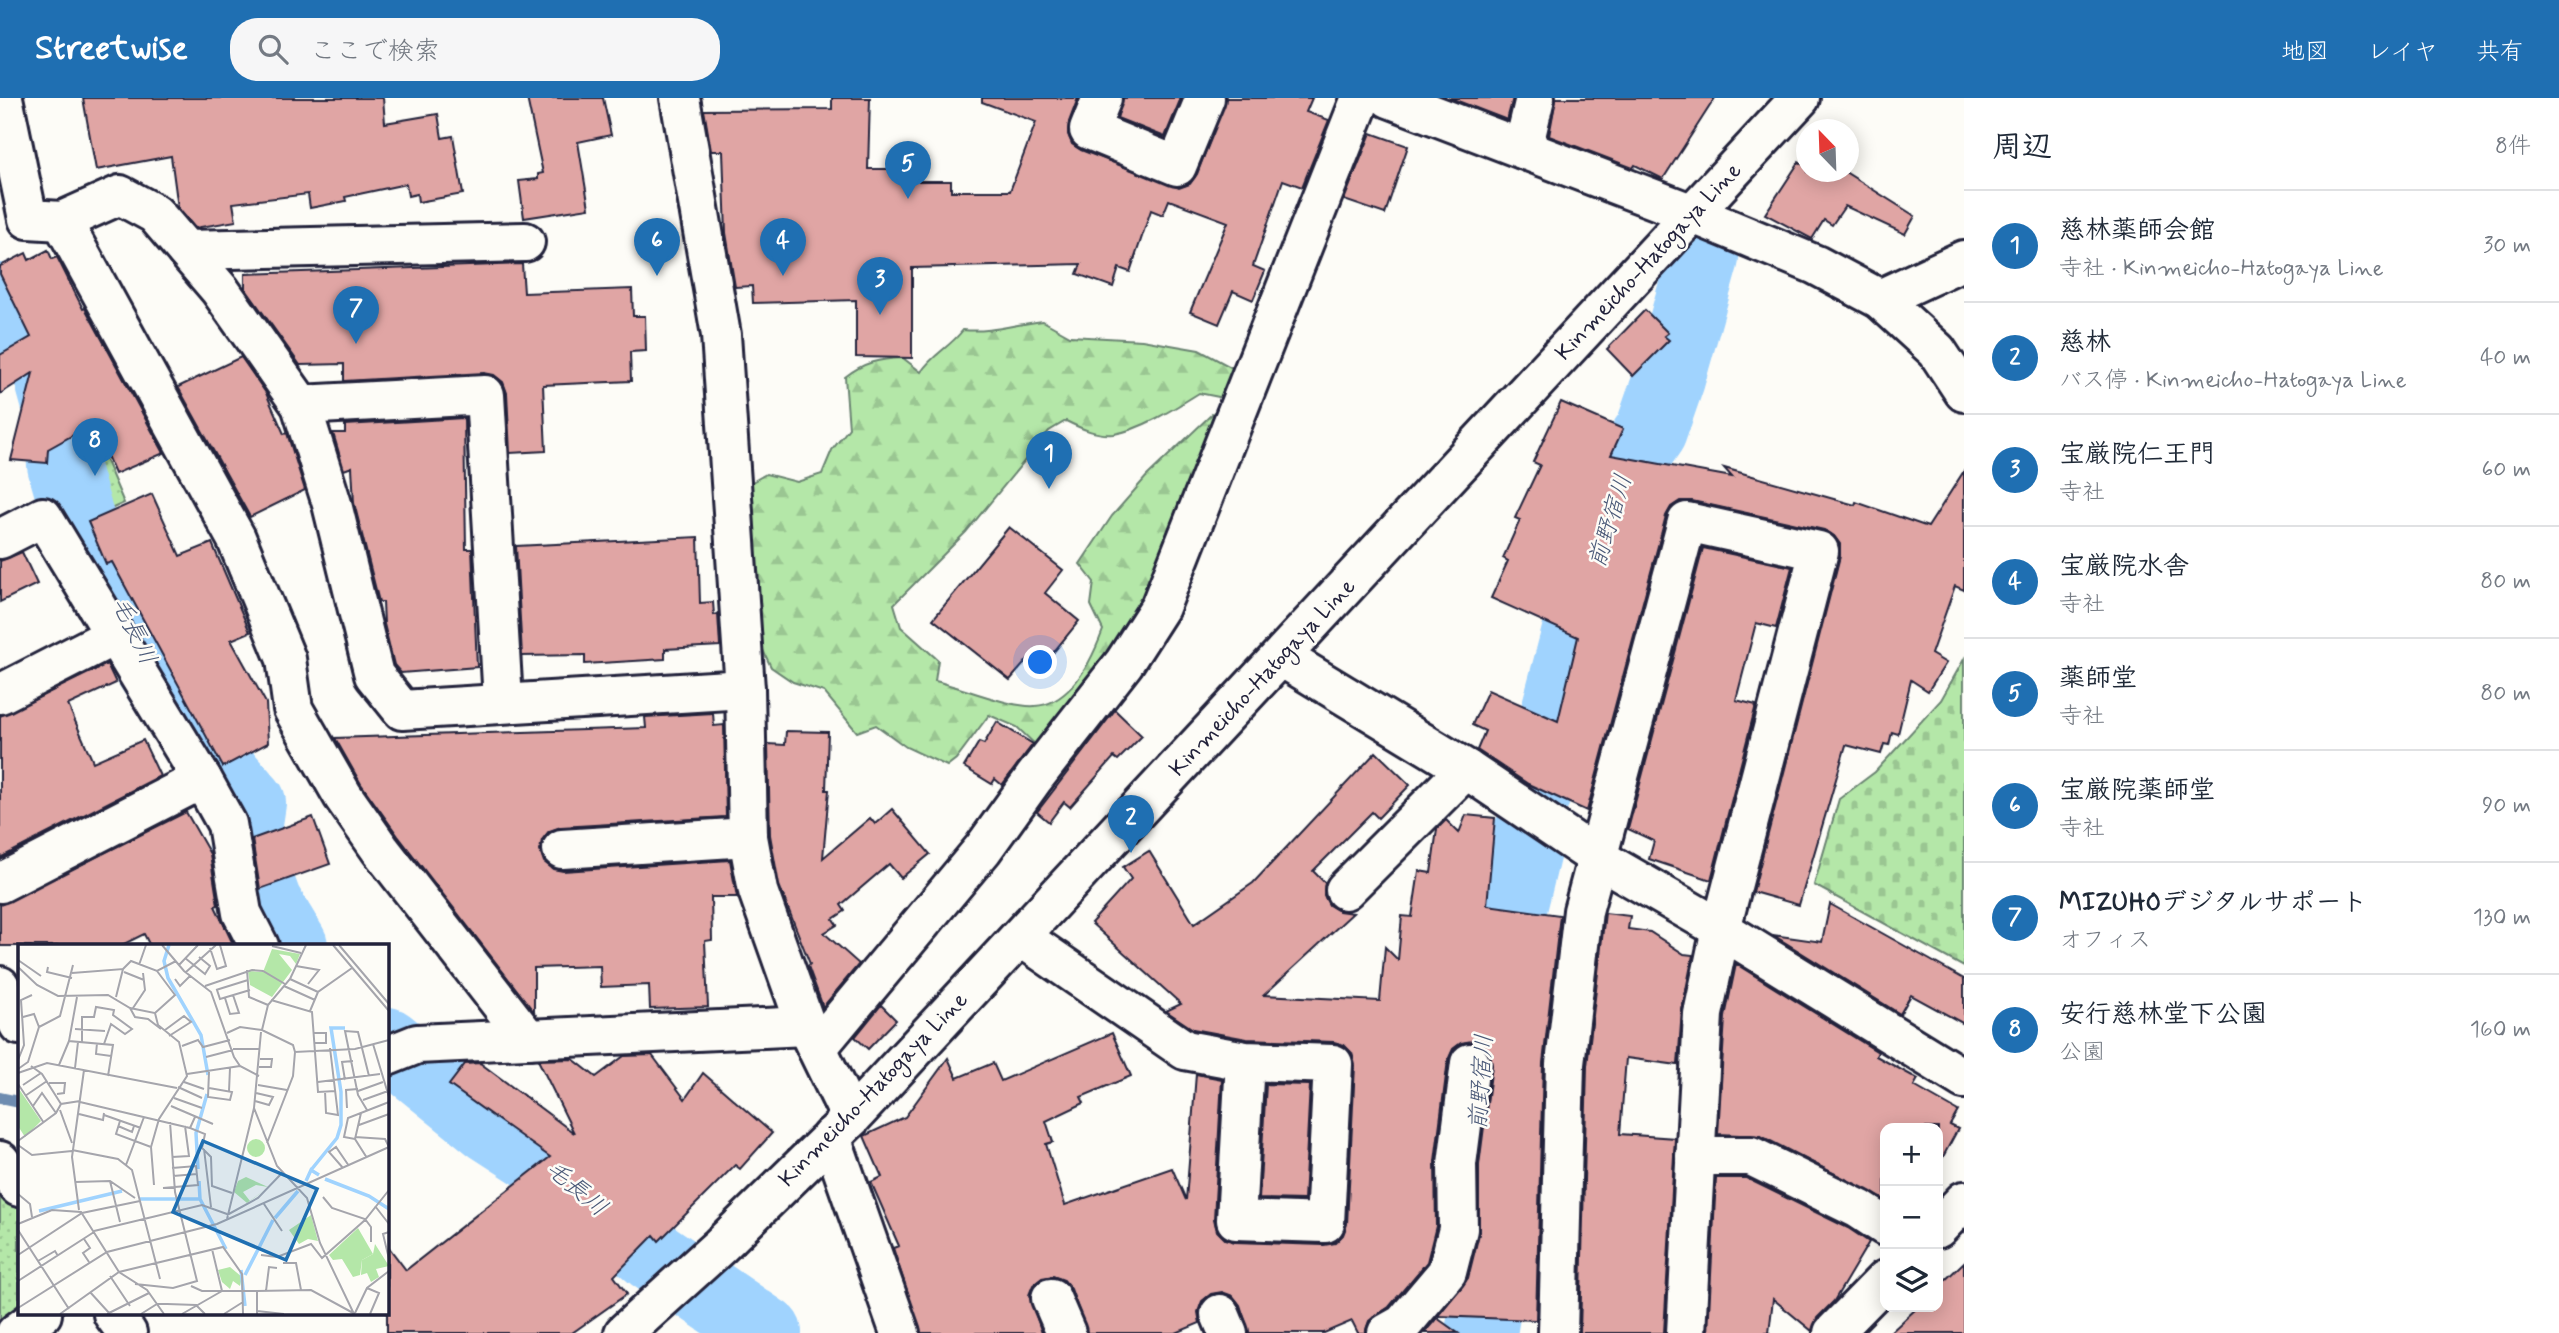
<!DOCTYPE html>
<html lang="ja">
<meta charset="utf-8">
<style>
body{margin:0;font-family:Mynerve,"Klee One",sans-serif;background:#f6f6f7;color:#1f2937}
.controls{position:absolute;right:21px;bottom:21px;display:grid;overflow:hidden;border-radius:14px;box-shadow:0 4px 18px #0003}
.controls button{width:63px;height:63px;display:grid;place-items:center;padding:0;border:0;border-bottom:2px solid #e0e1e3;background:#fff;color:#1f2937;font:35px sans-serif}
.compass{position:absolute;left:1796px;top:21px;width:63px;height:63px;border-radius:50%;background:#fff;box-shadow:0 4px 18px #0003;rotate:337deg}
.you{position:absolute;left:1041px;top:565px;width:24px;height:24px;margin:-18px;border:5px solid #fff;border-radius:50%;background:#1a73e8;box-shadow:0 0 0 10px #1a73e833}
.badge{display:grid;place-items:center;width:46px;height:46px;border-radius:50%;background:#1f6fb2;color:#fff;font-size:23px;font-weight:700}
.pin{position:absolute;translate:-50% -58px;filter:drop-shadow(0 2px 4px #0008)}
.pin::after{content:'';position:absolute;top:37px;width:24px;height:21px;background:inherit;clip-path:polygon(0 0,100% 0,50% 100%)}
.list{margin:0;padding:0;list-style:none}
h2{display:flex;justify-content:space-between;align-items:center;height:91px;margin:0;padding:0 28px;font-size:30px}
h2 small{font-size:23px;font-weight:400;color:#747a83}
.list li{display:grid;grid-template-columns:46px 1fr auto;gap:21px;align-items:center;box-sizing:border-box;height:112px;padding:0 28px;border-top:2px solid #e0e1e3}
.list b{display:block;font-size:26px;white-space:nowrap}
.list p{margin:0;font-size:23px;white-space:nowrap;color:#747a83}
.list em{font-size:23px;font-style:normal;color:#747a83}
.icon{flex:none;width:38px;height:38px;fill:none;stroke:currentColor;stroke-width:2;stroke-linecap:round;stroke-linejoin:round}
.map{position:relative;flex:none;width:1964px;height:1235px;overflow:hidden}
header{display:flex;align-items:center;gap:42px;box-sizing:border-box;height:98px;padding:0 35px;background:#1f6fb2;color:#fff}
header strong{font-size:33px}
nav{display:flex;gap:38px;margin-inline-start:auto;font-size:24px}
.search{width:490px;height:63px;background:#f6f6f7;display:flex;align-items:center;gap:18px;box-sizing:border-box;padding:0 24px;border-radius:28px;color:#747a83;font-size:26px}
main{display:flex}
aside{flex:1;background:#fff}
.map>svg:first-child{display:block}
.forest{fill:url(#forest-firs);stroke:#6b8472;stroke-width:2}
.cemetery{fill:url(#cemetery-stones);stroke:#6b8472;stroke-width:2}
.park{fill:url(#park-dots);stroke:#6b8472;stroke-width:2}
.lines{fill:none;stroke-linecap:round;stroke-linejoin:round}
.stream{stroke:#6e8cb0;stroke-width:12}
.river{stroke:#a0d3fe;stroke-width:72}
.building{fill:#e0a5a4;stroke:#22223b;stroke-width:2}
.minor-casing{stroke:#22223b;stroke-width:44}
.major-casing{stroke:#22223b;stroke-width:44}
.minor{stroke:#fdfcf7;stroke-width:38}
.major{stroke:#fdfcf7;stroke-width:38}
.labels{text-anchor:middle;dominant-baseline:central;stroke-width:5;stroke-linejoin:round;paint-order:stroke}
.street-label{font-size:23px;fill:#22223b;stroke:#fdfcf7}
.water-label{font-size:24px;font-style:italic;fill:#485776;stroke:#fdfcf7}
.inset-river{fill:none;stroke:#a0d3fe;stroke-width:3.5}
.inset-road{fill:none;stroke:#a5a5ac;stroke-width:2}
.view{fill:#1f6fb2;fill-opacity:0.15;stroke:#1f6fb2;stroke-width:3.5}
.inset-edge{fill:none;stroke:#22223b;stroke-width:3.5}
</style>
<header>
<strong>Streetwise</strong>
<div class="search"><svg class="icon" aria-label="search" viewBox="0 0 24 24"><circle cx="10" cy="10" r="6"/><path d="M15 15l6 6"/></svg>ここで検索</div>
<nav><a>地図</a><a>レイヤ</a><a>共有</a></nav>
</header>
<main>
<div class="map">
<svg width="1964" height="1235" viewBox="0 0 1964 1235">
<defs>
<pattern id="forest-firs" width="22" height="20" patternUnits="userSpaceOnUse" patternTransform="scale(1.75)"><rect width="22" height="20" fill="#b4e7a8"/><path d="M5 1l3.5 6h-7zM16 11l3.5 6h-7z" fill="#9ac692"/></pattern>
<pattern id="cemetery-stones" width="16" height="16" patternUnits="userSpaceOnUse" patternTransform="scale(1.75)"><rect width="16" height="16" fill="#b4e7a8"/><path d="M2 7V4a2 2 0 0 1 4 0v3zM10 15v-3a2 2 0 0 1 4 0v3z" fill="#9ac692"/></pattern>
<pattern id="park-dots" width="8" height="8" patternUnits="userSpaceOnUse" patternTransform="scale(1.75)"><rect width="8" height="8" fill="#b4e7a8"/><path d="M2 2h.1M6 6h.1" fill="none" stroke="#9ac692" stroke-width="1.8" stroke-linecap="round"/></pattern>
</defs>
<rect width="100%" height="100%" fill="#fdfcf7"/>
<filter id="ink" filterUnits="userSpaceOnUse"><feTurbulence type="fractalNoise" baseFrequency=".0143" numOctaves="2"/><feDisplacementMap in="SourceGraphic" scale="14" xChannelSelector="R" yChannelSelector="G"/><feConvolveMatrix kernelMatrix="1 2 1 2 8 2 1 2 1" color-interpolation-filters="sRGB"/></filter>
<g filter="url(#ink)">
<path class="forest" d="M1043,223L1070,238L1142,242L1199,252L1242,275L1234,302L1199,295C1175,310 1143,331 1114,336C1097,338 1080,330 1066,323L1049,333L966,434L894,506L901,529L938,562L935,583C961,589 1011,610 1035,608C1071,606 1092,562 1103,532L1091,507L1094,484L1080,466L1112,418L1147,378L1214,314L1227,317L1164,476L1040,651L1017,629L989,617L956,661L947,668L906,649L876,627L857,634L824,594L793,584L771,569L760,546L758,486L746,462L747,387L766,376L797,384L822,376L832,352L849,330L845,279C864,264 879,261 903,260L921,274C933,256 949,250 963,232C991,235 1015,226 1043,223Z"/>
<polygon class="cemetery" points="1964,561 1964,869 1814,787 1839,701 1875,674 1941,602"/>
<g class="park">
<polygon points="100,349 124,405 91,420 81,396 75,361"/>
<polygon points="0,1084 19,1110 19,1210 0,1225"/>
</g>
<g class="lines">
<polyline class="stream" points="0,1000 19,1004"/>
<g class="river">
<polyline points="0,201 47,268 60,315 63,367 79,423 150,569 203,651 250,705 244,745 266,805 292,848"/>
<polyline points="1536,693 1582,518 1629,365 1651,333 1669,281 1703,160"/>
<polyline points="387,945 490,1028 547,1065 652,1157 766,1235"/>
<polyline points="1481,1235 1488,1194 1479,1162 1478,1037 1487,909 1529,736"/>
</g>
</g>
<g class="building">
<polygon points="83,0 383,0 385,25 438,16 442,40 453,38 463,96 418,104 417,96 408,98 406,86 345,99 346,103 310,110 308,96 233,105 236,123 195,130 178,110 171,58 96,72"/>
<polygon points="527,0 603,0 611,37 578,44 589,110 524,120 519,83 538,81 538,76 543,75"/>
<polygon points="832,0 870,0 868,71 919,71 919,83 951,83 951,93 1010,93 1036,24 982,4 982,0 1078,0 1069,24 1068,36 1072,46 1081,52 1179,90 1190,86 1197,76 1226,0 1312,0 1306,14 1329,22 1302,89 1283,82 1253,168 1265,173 1253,202 1233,193 1219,226 1190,214 1228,124 1169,102 1163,117 1151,112 1130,174 1119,170 1113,189 1077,176 1081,166 912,170 912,260 856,259 856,202 753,205 752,188 735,189 726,135 723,53 711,53 704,12 832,11"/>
<polygon points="1123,0 1181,0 1165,39 1117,20"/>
<polygon points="1450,0 1513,0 1507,22"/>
<polygon points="1556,0 1715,0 1663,81 1635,67 1633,70 1549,38"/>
<polygon points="1371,35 1408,48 1385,116 1344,102"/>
<polygon points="1799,64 1807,69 1807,74 1845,74 1915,118 1905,136 1845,108 1832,127 1824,122 1812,141 1765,116"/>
<polygon points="48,152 52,161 57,159 83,211 85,210 164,355 115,376 93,326 48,351 47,365 11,362 33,275 0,296 0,257 31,239 0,176 0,168 26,155 29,162"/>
<polygon points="522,166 524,195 632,191 633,218 645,218 646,253 630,254 631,283 543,287 546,353 510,355 507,295 503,284 494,277 484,275 344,283 344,266 300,267 245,190 245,176"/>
<polygon points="1645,212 1668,235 1664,238 1669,242 1633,278 1607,251"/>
<polygon points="241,259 266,295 284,336 287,335 305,392 250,419 178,289"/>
<polygon points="1561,304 1623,331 1611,357 1732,379 1724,370 1855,407 1856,404 1928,429 1964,373 1964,492 1955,488 1931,556 1946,565 1928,593 1911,582 1898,636 1892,634 1889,647 1884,646 1881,656 1846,647 1799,807 1753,794 1840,458 1840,446 1834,438 1824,432 1692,403 1680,403 1671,409 1666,418 1587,713 1528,686 1477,652 1485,633 1472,627 1488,592 1558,623 1578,539 1491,500 1508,463 1503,460 1520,422 1515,420 1540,367 1533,364"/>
<polygon points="464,320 466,451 472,451 477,569 401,575 394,567 384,526 383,504 379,504 354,405 352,369 344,372 333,335 345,335 345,327"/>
<polygon points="152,396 180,458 212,445 250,534 231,542 266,605 268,645 223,669 112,464 106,466 88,424"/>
<polygon points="1009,429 1063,472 1045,495 1079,523 1048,561 1036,552 1010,582 933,521"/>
<polygon points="698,439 700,505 713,504 714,517 718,516 720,548 665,551 665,561 585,566 585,557 522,558 516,448"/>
<polygon points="1703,450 1792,469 1776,530 1756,525 1736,602 1756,607 1711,782 1649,761 1654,743 1628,731"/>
<polygon points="22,454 37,486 0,504 0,463"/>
<polygon points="107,566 116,585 68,607 93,664 143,642 160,678 0,760 0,618"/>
<polygon points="1115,612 1142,638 1118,662 1114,659 1070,709 1064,704 1049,724 1037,714"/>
<polygon points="713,615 714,628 724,627 726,719 561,729 549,733 542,742 540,752 544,764 553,771 563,773 730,762 737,799 711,799 712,842 705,843 708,909 650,911 649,887 601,889 600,868 534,870 534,914 398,738 361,686 335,640 646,630 645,619"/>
<polygon points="997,624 1033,646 1002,687 995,681 992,686 964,669 979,644 984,646"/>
<polygon points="786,633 828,634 826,692 829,692 823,760 870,720 875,726 892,711 930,756 901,780 889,766 841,807 845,813 833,821 837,827 824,835 859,866 823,909 808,868 810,866 779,787 770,737 768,646 785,647"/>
<polygon points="1376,654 1410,687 1378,720 1372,714 1313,773 1325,785 1324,797 1329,807 1339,813 1353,815 1264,897 1380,903 1385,849 1398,862 1402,818 1412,819 1419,773 1431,775 1437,731 1446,722 1459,735 1466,717 1495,720 1487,807 1560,817 1543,965 1536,1222 1438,1218 1468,1180 1479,1136 1479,1067 1492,967 1490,956 1484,948 1472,943 1461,945 1453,951 1448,962 1435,1063 1436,1128 1427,1164 1389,1209 1369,1223 1365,1235 1358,1235 1352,1223 1324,1235 1249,1235 1240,1207 1233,1198 1222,1194 1211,1196 1202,1203 1198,1214 1200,1225 1176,1235 1087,1235 1071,1191 1064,1182 1053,1178 1042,1180 1033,1187 1029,1197 1042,1235 921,1235 893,1150 899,1148 871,1084 882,1079 864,1038 905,1019 948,960 957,980 993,965 1001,983 1112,935 1131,978 1081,999 1084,1005 1046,1023 1053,1044 1046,1046 1065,1107 1172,1070 1186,1102 1196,976 1222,981 1214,1121 1217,1133 1225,1141 1235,1144 1324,1147 1335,1145 1343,1137 1347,1126 1355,967 1352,955 1344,947 1334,944 1247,941 1193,931 1166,913 1181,906 1091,825 1131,781 1123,769 1149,753 1194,826 1253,785"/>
<polygon points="186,714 210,756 218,807 215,808 234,848 150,848 144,836 120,848 0,848 0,807"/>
<polygon points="313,719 330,766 260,791 252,741"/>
<polygon points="1830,806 1964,881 1964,926 1911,897 1900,916 1773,837 1822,844"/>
<polygon points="1605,815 1630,818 1628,831 1650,834 1684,856 1693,857 1682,912 1678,967 1626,960 1620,1036 1675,1040 1664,1235 1580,1235 1587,968"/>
<polygon points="1736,866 1878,954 1876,958 1918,981 1914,988 1958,1013 1950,1027 1958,1031 1938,1068 1938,1030 1885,1030 1885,1102 1761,1038 1718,1036 1725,919"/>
<polygon points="881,907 896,922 868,951 855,939"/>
<polygon points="652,957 685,1001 703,975 772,1035 740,1071 735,1067 659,1143 654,1137 614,1178 627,1196 572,1235 387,1235 387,1147 406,1172 550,1059 449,987 465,966 480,965 574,1035 538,962 573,961 596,979 624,958"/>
<polygon points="1266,986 1310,987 1304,1102 1259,1101"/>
<polygon points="1716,1080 1746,1080 1848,1130 1869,1144 1834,1203 1817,1220 1812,1233 1773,1201 1769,1235 1708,1235"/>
<polygon points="1964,1164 1964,1235 1890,1235 1918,1209 1938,1209 1938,1189"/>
<polygon points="1437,1220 1458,1235 1424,1235"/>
</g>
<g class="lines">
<defs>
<g id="minor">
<polyline points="3,0 28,121 62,123 120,97 155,116 220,192 301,307 332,406 374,577 402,612 745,591"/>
<polyline points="680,0 721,237 745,591 748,739 758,793 806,928 851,1020"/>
<polyline points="1102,0 1089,32 1177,68 1205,0"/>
<polyline points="1389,0 1693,116 1816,167 1880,201 1937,253 1964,294"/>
<polyline points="1523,51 1535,0"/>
<polyline points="62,123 236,440 286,561 293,611 343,698 380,751 528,941"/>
<polyline points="186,152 525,144"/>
<polyline points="1880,201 1964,162"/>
<polyline points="301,307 485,297 503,603"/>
<polyline points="0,441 43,419 202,681 0,785"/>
<polyline points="1283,560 1466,671 1598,760 1721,831 1964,981"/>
<polyline points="0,596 115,537"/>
<polyline points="202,681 227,726 242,815 259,848"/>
<polyline points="562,751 748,739"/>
<polyline points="1345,792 1466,671"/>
<polyline points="1021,839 1185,952 1245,963 1333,966 1325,1125 1236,1122 1245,963"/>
<polyline points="0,888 19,927"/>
<polyline points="817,950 983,751 1034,680 1124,565 1160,509 1361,0"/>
<polyline points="387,958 417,946 806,928"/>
<polyline points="831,1039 900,1235"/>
<polyline points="1695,1058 1751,1058 1859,1111 1885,1128"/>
<polyline points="0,1063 19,1089"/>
<polyline points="1938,1130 1964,1103"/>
<polyline points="1051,1200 1066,1235"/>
<polyline points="113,1216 127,1235"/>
<polyline points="1220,1216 1228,1235"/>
<polyline points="16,1235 42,1216"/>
<polyline points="1387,1235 1403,1226 1447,1174 1458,1131 1457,1066 1470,965"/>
<polyline points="1558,1235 1565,966 1583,813 1687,424 1819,453 1721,831 1703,916 1686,1235"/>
<polyline points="1833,1235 1885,1182"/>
</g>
<polyline id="major" points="624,1235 720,1148 851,1020 1800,0"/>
</defs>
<use href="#minor" class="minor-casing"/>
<use href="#major" class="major-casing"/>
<use href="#minor" class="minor"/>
<use href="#major" class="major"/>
</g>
</g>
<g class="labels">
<g class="street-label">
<text transform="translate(1649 164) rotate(-47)">Kinmeicho-Hatogaya Line</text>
<text transform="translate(1263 580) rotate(-47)">Kinmeicho-Hatogaya Line</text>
<text transform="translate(874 992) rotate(-46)">Kinmeicho-Hatogaya Line</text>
</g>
<g class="water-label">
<text transform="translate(1611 423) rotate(-73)">前野宿川</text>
<text transform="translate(133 533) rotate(64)">毛長川</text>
<text transform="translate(1482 984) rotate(-86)">前野宿川</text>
<text transform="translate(576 1091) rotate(40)">毛長川</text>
</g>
</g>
<g transform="translate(18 846)">
<rect width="371" height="371" fill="#fdfcf7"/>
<path d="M357,300L371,322L358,325L361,333L353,338L349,329L343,331L344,316L355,310Z" fill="#b4e7a8"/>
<path d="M254,5L282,10L278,20L272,12L261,10L274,26L254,53L232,41L230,27L245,28ZM1,145L23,177L7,193L0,182ZM229 204a9 9 0 1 1 18 0a9 9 0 1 1-18 0ZM228,233L250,243L238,241L225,248L232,257L248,245L229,259L216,248L220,237ZM340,284L355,310L344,316L342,331L335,333L324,315L315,316L311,311ZM212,323L224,333L222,342L215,337L212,345L204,338L200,326Z" fill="#b4e7a8"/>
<path d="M293,271L300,297L290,295L281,300L271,286Z" fill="#b4e7a8"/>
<path class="inset-river" d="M151,1L146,17L150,34L183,91L190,131M180,225L178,189L189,150M293,226L319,194L323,181V148L313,84H327M307,235L351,252L371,265M181,237L182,255L208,305M288,237L293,226L301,231M122,255H182M21,267L104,247M257,274L280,247M223,326L227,362M227,331L255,276"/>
<path class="inset-road" d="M144,1L166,27L193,48L216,113L222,122L241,132M315,1L371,67M321,1L371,60M254,2L283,9M192,4L199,25L208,22L202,1M167,14L187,30L192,22L181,13M0,16L23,32M121,21L128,1M161,21L180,1M278,22L301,26L290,40M0,23L19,41L40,52L90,51L112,64L137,69L140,81L161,98L169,132L141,175L133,203L136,241M30,23L29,28L54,34M105,25L113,17L139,27L158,17M229,26L231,53L250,61M106,28L126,36M168,28L198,1M54,29L105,25L98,53M157,35L162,42L172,32M272,35L300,48M187,42L234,26L245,27L267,40M266,42L297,56M198,46L230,36M199,46L202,55L232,46M59,53L51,97L95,101L90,132M207,54L212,70L221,69L215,51M253,56L294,68L300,148L318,147M112,64L117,73L130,75L143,85M115,64L127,46L125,29M292,67L300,48L334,24M137,69L157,51L139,27M5,73L16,70L21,83M57,85L87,87M147,86L166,72L173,78L151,92M244,86L250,61L272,35L288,1M209,89L222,83L244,86L275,101L277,108L337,105L371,96M296,89H308V99H296M64,98V73H76L78,63L96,66L95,71L114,85L107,90L93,80L86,100M79,99L78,110L93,112M355,100L371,153M164,102L180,96L185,103L212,96M215,105H242M188,113L215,106M0,116L6,101L3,56L14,51M41,121L51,97M13,122L24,130L43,160M241,123H253L254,115H242M57,124L60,98M0,125L10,118L21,83L42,72L55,21M191,128L190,153L212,156L214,148L191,144M0,129L29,119L159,144M169,130L222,122M327,136L324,118L335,117M166,138L186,145M300,138L362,130M31,139H47L46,149L39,150M0,140L26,179M5,141L23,129M240,141L269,146M160,143L184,154M211,147L212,124M307,147L308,169L320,171L312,104M340,147L365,138M7,152L29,137M156,154L184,164M345,156L370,147M237,157L251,161L255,153L238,149M62,158L172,184M15,162L24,149L38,169M153,162L195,180M236,164L259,222L289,254L302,299L336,370M329,164L328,146L340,145M42,166L54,199M349,166L340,151L327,87L340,88L351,132M343,169L337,195L349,214M61,170L85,176L86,169M86,171L123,184M177,173L172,184L187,190L184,204L193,213L194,242L214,249M102,177L98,190L133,203M341,181L371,170M100,182L114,188L116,182M337,193L367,195L371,203M337,195L326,193L330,174L371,158M0,197L38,169L43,160L62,157M249,199L275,132L277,108M0,201L14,211L54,207M186,205L193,263M54,206L100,215L114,226L142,335M154,213L171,212L167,182M108,221L126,173M325,224L311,208L318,203L331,222M155,232L179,230M92,237L102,278M57,238L92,237L117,254M145,244L180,241L178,222L154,224M0,250L12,260L14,273M305,253L314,264L347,275L353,283V298M246,260L264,287M357,262L371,280M61,266L54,213L66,126M209,271L240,254L264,229M209,275L236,164L243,88M0,280L34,266L63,268L101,328L129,346L146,370M0,286L51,365M76,287L184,261L209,270M371,288L365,290L371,315M66,295L72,304L65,309L71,318M194,305L204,347M0,311L64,269L122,257M243,311L259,313L293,300L304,314L347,276L371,246M20,317L37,307L40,312M265,319H278L283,346M92,332L112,362M0,337L76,288M117,340L155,344L179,337L157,248L152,178M173,342L184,347H239V370M349,344L361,349L352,370M239,347L293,346L337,370M248,347L251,323L259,324M72,348L92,370M0,364L89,308L199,280L371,203M239,367L266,370M337,369L349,344L371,327M42,370L101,328L205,303L224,330L225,370M89,370L131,349M123,370L139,360H149L178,361L187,370M164,370L204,347M206,370L225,358"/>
<path class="view" d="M185,197L299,245L268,316L155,268Z"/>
<rect width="371" height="371" class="inset-edge"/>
</g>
</svg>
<div class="controls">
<button>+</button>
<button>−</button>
<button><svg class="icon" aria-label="layers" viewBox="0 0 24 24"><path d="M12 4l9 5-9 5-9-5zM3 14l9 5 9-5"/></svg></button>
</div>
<svg class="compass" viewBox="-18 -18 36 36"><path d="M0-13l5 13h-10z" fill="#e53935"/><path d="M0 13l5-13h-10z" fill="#747a83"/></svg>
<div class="you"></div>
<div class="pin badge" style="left:1049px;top:391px">1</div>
<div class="pin badge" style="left:1131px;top:755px">2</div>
<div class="pin badge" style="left:880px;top:217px">3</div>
<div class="pin badge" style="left:783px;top:178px">4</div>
<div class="pin badge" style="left:908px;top:101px">5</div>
<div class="pin badge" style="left:657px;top:178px">6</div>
<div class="pin badge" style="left:356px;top:246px">7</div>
<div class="pin badge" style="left:95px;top:378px">8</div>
</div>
<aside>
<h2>周辺<small>8件</small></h2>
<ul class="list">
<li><span class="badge">1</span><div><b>慈林薬師会館</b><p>寺社 · Kinmeicho-Hatogaya Line</p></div><em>30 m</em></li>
<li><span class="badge">2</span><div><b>慈林</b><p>バス停 · Kinmeicho-Hatogaya Line</p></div><em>40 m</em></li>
<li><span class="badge">3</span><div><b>宝厳院仁王門</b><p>寺社</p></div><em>60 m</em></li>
<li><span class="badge">4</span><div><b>宝厳院水舎</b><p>寺社</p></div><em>80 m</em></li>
<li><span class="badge">5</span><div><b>薬師堂</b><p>寺社</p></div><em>80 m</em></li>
<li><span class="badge">6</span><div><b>宝厳院薬師堂</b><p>寺社</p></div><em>90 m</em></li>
<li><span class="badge">7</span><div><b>MIZUHOデジタルサポート</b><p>オフィス</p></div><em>130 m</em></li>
<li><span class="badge">8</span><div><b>安行慈林堂下公園</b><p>公園</p></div><em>160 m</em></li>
</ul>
</aside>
</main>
